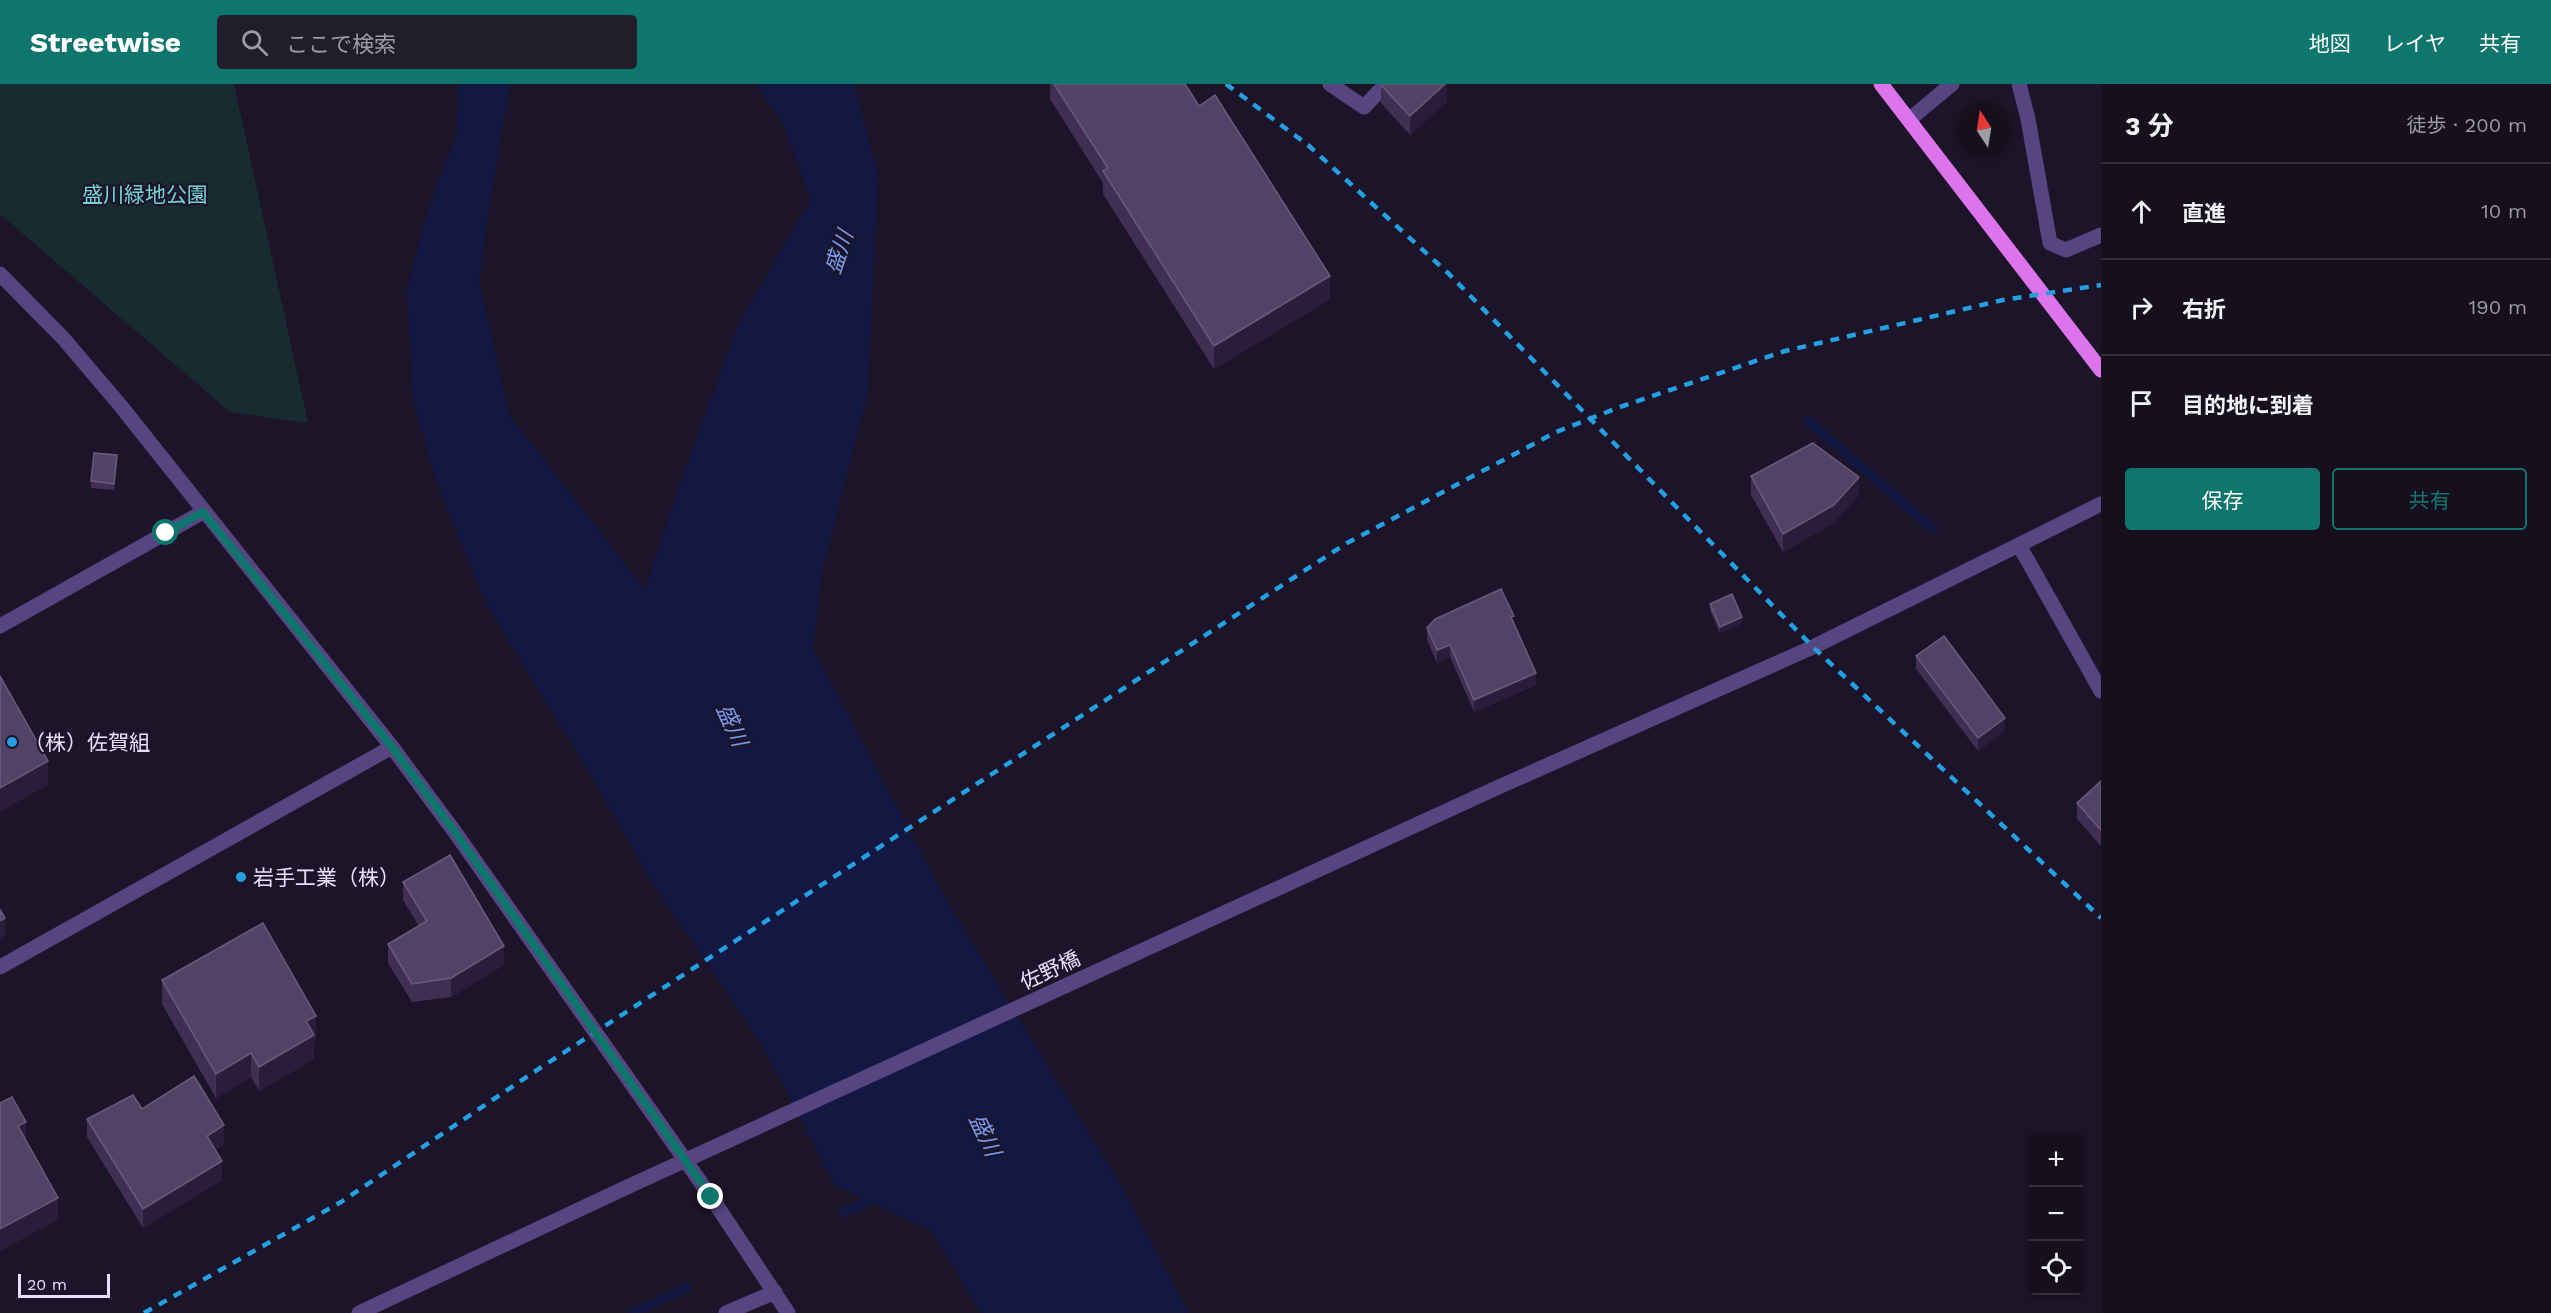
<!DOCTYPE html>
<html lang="ja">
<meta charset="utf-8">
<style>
body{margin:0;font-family:"Work Sans","Noto Sans JP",sans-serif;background:#221d2b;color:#f1f3f6}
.controls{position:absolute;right:18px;bottom:18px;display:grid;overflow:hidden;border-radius:6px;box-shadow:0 3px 9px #0003}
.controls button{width:54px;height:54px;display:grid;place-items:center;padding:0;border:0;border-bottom:2px solid #342f3c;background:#150f1e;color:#f1f3f6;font:30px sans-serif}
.compass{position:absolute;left:1957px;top:18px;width:54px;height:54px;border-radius:50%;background:#150f1e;box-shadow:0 3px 9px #0003;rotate:348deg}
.scale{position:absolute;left:18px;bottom:15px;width:92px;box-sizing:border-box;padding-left:6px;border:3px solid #e9dffb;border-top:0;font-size:16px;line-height:21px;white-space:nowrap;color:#e9dffb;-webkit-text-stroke:4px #1c1428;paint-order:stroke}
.stop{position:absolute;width:18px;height:18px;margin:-14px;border:4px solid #0f766e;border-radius:50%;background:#fff}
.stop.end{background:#0f766e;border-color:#fff;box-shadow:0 2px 6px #0008}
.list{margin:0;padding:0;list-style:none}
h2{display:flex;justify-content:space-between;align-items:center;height:78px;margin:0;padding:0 24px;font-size:26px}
h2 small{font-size:20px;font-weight:400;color:#9d9ca4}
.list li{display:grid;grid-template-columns:39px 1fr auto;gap:18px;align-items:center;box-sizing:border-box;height:96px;padding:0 24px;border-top:2px solid #342f3c}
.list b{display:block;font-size:22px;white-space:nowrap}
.list em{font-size:20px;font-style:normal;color:#9d9ca4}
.actions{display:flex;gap:12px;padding:18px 24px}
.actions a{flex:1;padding:14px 0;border:2px solid #0f766e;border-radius:6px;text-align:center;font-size:21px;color:#0f766e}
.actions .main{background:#0f766e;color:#fff}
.icon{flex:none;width:33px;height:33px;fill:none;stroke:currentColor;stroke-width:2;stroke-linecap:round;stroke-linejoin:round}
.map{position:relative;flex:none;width:2101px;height:1229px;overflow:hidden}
header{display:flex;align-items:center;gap:36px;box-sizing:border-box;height:84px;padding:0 30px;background:#0f766e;color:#fff}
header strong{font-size:28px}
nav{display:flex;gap:33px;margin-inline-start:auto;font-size:21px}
.search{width:420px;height:54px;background:#221d2b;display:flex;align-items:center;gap:15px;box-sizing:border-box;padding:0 21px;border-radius:6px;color:#9d9ca4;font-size:22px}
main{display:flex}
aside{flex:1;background:#150f1e}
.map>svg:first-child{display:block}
.green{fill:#182b31}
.water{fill:#121842}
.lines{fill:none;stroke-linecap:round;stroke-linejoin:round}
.stream{stroke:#121842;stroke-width:9}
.minor{stroke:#564580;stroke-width:15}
.major{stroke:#de74ec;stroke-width:15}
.rail{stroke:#249fe1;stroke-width:4.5;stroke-dasharray:9 8;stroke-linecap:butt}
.minor-bridge{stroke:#564580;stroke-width:15}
.wall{fill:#402f53}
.shaded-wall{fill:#2a1c3a}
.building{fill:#524265;stroke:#6a5b7c;stroke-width:1.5}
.route{stroke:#0f766e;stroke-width:8}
.poi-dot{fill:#249fe1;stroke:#1c1428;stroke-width:2}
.labels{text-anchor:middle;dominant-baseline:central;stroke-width:4.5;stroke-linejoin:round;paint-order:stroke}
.park-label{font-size:21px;fill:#73d2d2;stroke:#1c1428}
.poi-label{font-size:21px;fill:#e9dffb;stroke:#1c1428;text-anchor:start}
.street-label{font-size:21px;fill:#e9dffb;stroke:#1c1428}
.water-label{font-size:22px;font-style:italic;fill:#7a9bed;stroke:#1c1428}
</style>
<header>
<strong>Streetwise</strong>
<div class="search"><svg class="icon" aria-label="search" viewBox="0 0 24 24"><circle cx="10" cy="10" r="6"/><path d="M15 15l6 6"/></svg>ここで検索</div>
<nav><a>地図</a><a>レイヤ</a><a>共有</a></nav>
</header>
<main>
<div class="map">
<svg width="2101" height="1229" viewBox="0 0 2101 1229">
<rect width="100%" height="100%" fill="#1c1428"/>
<polygon class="green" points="0,0 234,0 308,339 230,328 0,130"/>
<polygon class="water" points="458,0 510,0 489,124 479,197 509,331 645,506 681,397 739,239 811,115 783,40 756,0 854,0 878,91 868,308 822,488 813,565 946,816 1118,1097 1189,1229 981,1229 932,1147 835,1101 760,957 655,803 587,684 509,558 480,505 435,393 413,315 407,206 426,132 457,49"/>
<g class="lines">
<g class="stream">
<polyline points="1808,337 1933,445"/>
<polyline points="843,1128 879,1113"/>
<polyline points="632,1229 687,1204"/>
</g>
<g class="minor">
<polyline points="1330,0 1364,23 1386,0"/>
<polyline points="2019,0 2028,35 2050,159 2066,166 2101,151"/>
<polyline points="1910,35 1952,0"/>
<polyline points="0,190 63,254 120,321 392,663 457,751 711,1113 788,1229"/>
<polyline points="2019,461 2101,607"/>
<polyline points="0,542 203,428"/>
<polyline points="1492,706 1813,563 2101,420"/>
<polyline points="0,883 392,663"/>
<polyline points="359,1229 625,1104"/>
<polyline points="726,1229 775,1208"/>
</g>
<polyline class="major" points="1881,0 2101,286"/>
<g class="rail">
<polyline points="1226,0 1308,61 1448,189 1813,563 2101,834"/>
<polyline points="144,1229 341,1118 534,988 1347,459 1556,348 1620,323 1785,267 2003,216 2101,201"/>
</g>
<polyline class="minor-bridge" points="625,1104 1492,706"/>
</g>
<g class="wall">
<polygon points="1050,0 1185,0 1330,215 1214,285 1103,110 1103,99 1050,15"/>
<polygon points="1447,0 1447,17 1410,51 1381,19 1381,1"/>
<polygon points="117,378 114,406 91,404 91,397"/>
<polygon points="1751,392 1859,411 1834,439 1783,468 1751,411"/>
<polygon points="1710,520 1742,539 1720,549 1710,527"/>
<polygon points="1514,538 1536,601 1474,628 1450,573 1437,579 1427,556 1427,544"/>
<polygon points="1916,572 2005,646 1978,667 1916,585"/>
<polygon points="2101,697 2101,762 2077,735 2077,719"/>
<polygon points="403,798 504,881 451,913 412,918 388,879 388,860 419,842 403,816"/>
<polygon points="162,896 316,956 314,957 314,975 259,1007 251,993 216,1014 162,920"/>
<polygon points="142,1025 224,1060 215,1066 222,1096 143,1144 87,1053 87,1035"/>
</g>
<g class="shaded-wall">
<polygon points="1445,0 1447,0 1447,17 1410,51 1410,32"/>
<polygon points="1330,192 1330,215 1214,285 1214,262"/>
<polygon points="1859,393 1859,411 1834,439 1783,468 1783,450"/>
<polygon points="1742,533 1742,539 1720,549 1720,543"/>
<polygon points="1450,561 1450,573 1437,579 1437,566"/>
<polygon points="1536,589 1536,601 1474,628 1474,616"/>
<polygon points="2005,634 2005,646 1978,667 1978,654"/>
<polygon points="48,677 48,701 0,728 0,704"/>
<polygon points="5,834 5,852 0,855 0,837"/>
<polygon points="504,862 504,881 451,913 451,894"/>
<polygon points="316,932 316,956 314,957 314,975 259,1007 259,983 306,937"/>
<polygon points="251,969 251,993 216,1014 216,990"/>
<polygon points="26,1038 26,1060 18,1042"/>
<polygon points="224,1041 224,1060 207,1071 207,1052"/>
<polygon points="222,1077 222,1096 143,1144 143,1125"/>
<polygon points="58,1114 58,1136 0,1167 0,1145"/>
</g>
<g class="building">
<polygon points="1054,0 1185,0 1199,22 1215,11 1330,192 1214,262 1103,87 1108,84"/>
<polygon points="1382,0 1445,0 1410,32 1381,1"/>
<polygon points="1813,359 1859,393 1834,421 1783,450 1751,392"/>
<polygon points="94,369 117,371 114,400 91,397"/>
<polygon points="1501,505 1514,532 1511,533 1536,589 1474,616 1450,561 1437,566 1427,544 1435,535"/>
<polygon points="1732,510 1742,533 1720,543 1710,520"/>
<polygon points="1944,552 2005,634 1978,654 1916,572"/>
<polygon points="0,592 48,677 0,704"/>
<polygon points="2101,697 2101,746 2077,719"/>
<polygon points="450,771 504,862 451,894 412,900 388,860 427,837 403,798"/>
<polygon points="0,826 5,834 0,837"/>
<polygon points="263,839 316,932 306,937 314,951 259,983 251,969 216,990 162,896"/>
<polygon points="194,992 224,1041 207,1052 222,1077 143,1125 87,1035 133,1011 142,1025"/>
<polygon points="12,1013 26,1038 18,1042 58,1114 0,1145 0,1019"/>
</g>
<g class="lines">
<polyline class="route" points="166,449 203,428 392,663 457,751 711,1113"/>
</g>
<g class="poi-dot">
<circle cx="12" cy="658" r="6"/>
<circle cx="241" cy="793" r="6"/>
</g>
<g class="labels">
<g class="park-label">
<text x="145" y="110">盛川緑地公園</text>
</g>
<g class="poi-label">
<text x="24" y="658">（株）佐賀組</text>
<text x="253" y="793">岩手工業（株）</text>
</g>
<g class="street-label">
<text transform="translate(1050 886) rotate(-25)">佐野橋</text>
</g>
<g class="water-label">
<text transform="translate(839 168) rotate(-71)">盛川</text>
<text transform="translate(732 641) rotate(66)">盛川</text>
<text transform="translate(985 1051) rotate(65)">盛川</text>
</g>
</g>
</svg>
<div class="controls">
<button>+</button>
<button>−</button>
<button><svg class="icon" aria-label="locate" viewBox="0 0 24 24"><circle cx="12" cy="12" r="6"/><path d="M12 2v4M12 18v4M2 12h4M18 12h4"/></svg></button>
</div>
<svg class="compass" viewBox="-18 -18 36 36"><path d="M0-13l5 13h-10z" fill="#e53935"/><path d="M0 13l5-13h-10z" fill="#9d9ca4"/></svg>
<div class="scale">20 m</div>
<div class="stop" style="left:166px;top:449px"></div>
<div class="stop end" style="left:711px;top:1113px"></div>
</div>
<aside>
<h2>3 分<small>徒歩 · 200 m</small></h2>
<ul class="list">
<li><svg class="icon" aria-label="ahead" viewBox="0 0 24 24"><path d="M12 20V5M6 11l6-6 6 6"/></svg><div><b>直進</b></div><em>10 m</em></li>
<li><svg class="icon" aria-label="right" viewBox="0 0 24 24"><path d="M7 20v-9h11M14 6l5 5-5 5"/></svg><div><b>右折</b></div><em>190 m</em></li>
<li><svg class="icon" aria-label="arrive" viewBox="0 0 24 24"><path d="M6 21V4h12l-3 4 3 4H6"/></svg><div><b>目的地に到着</b></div></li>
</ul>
<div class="actions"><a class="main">保存</a><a>共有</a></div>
</aside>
</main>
